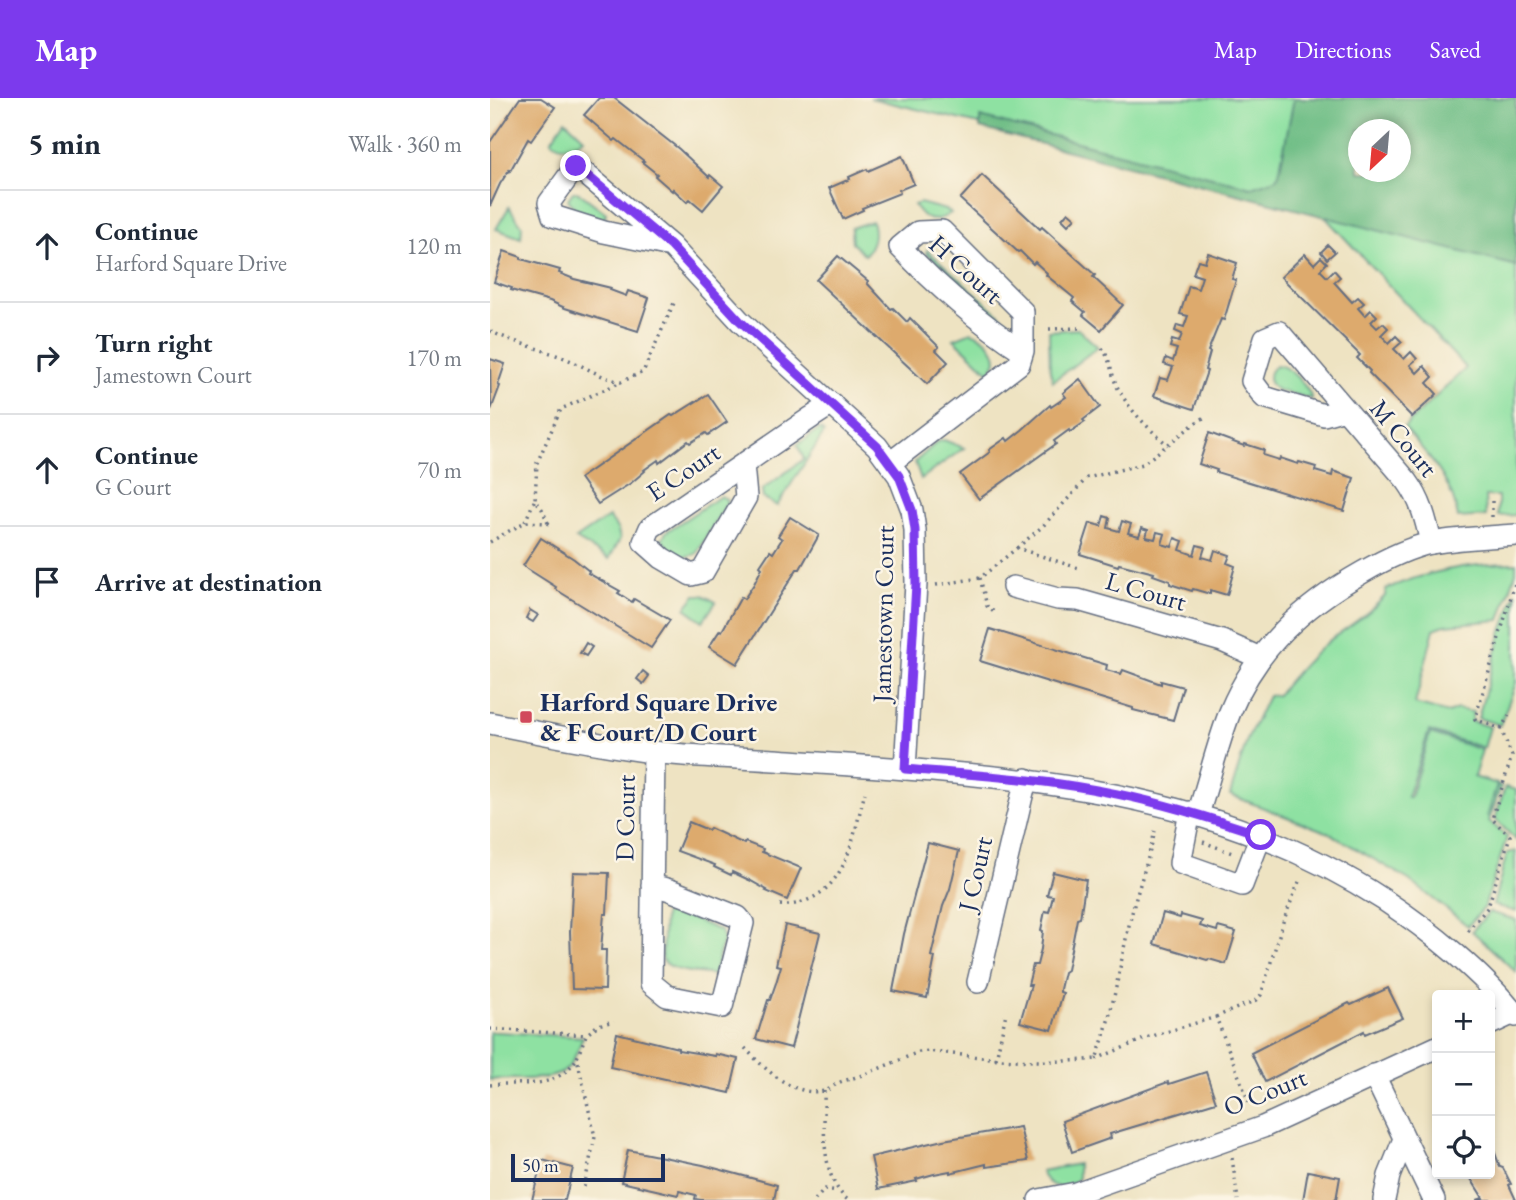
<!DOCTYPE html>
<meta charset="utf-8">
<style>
body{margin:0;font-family:"EB Garamond",serif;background:#f6f6f7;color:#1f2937}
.controls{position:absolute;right:21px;bottom:21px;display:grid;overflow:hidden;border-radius:7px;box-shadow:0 4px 10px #0003}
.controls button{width:63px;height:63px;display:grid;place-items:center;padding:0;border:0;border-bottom:2px solid #e0e1e3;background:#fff;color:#1f2937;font:35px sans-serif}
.compass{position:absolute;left:858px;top:21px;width:63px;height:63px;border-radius:50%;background:#fff;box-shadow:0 4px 10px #0003;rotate:206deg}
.scale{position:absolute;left:21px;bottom:18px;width:154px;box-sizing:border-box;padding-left:7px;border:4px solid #1b2f5e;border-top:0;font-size:19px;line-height:24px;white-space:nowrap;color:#1b2f5e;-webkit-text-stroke:5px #fcf5e5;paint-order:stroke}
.stop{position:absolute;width:21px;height:21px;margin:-16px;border:5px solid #7c3aed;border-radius:50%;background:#fff}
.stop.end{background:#7c3aed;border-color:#fff;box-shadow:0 2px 7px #0008}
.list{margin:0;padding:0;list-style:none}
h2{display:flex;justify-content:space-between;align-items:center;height:91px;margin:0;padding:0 28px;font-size:30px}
h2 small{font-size:23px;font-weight:400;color:#747a83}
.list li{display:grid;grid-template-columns:46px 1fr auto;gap:21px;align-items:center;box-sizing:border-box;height:112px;padding:0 28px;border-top:2px solid #e0e1e3}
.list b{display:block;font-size:26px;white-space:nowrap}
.list p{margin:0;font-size:23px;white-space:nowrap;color:#747a83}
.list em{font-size:23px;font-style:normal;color:#747a83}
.icon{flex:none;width:38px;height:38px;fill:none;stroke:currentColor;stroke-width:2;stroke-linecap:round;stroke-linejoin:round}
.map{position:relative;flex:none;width:1026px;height:1102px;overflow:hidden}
header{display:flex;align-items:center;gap:42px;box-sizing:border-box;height:98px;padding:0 35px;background:#7c3aed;color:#fff}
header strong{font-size:33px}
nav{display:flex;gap:38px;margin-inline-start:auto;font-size:24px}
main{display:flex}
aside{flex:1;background:#fff}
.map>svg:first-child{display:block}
.green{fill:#8ee1a2;stroke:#548880;stroke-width:2;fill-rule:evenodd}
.forest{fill:#72bf88;stroke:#467773;stroke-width:2;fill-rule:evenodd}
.building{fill:#ddaa6d}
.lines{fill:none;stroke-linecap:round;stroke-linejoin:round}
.minor-casing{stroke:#656e81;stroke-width:24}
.path{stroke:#656e81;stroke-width:3.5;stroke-dasharray:2 5;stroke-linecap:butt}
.minor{stroke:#fff;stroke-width:21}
.route{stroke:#7c3aed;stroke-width:9}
.poi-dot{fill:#d1495b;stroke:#fcf5e5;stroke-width:2.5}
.labels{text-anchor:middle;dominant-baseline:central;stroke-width:5;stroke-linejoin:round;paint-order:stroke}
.street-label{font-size:26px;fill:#1b2f5e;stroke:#fcf5e5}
.poi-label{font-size:26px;font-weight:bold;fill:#1b2f5e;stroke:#fcf5e5;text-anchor:start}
</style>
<header>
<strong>Map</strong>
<nav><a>Map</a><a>Directions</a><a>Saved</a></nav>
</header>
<main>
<aside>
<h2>5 min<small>Walk · 360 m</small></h2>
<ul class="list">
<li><svg class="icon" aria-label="ahead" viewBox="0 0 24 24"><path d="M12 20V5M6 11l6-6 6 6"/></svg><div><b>Continue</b><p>Harford Square Drive</p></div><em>120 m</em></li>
<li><svg class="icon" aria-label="right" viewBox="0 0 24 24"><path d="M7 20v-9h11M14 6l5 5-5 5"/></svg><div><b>Turn right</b><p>Jamestown Court</p></div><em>170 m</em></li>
<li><svg class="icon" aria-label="ahead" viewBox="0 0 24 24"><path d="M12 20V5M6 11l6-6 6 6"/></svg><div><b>Continue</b><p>G Court</p></div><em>70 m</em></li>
<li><svg class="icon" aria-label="arrive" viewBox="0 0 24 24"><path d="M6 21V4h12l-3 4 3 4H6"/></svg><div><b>Arrive at destination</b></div></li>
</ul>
</aside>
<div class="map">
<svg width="1026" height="1102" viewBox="0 0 1026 1102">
<rect width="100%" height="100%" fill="#fcf5e5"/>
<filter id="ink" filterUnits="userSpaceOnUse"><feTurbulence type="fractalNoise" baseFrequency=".0143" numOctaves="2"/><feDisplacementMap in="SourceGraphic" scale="14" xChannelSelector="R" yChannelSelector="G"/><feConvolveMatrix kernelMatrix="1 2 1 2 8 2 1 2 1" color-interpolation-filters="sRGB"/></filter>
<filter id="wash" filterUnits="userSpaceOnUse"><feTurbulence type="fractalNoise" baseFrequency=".00686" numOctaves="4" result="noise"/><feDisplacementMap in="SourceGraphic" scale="28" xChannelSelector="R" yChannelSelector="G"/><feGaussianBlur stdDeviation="1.57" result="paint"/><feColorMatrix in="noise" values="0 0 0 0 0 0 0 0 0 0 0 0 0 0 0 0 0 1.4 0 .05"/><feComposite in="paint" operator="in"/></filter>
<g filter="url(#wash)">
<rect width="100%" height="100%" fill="#eee3c2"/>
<g class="green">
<path d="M380,0H1026V417L1008,418V398H995L996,418L968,420C963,383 937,357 914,329L976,270L823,106ZM869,32H911V74H869Z"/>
<path d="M75,22L94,40C83,49 74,52 61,43Z"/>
<polygon points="83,94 88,94 116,115 114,122 85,111 78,101"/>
<path d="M430,105L459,113L461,115C444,126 435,124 424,107Z"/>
<polygon points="19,109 32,128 31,140 6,131"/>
<path d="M382,123C386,136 384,146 375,157L362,145L361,130Z"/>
<polygon points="437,152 519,225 518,229 436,155"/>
<polygon points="588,231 608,249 563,283 560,273 559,233"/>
<path d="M481,234C494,238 506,249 506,263L500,275L464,241Z"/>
<path d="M786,267C799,267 818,289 822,301L787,292C777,285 776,275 786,267Z"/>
<polygon points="330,331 334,335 287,408 273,400 272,392 314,361 307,347"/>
<polygon points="454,342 474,350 431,381 425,364 447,344"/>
<polygon points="231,398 236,401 237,405 206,456 190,460 179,452 172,441 176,434"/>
<polygon points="119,419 128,432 130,441 119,461 86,441"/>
<path d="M1026,465V474L1010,522L955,527L944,531L925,606L958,615L967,611L983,614L981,623L1000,629L994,650L939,633L917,699H920L940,635L992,652L984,679L1007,686L997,719L1008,687L1011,688L999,723L1017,739L994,810L978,828L919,782L839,735L740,697L757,642L778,598L787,597C804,577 820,558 840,542C859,528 879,516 895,498L896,491C938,473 980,465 1026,465Z"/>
<polygon points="1026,494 1026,585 1010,627 988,620 1012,533"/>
<polygon points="206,497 213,497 226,504 213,523 195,510"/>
<polygon points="1015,689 1026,692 1026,742 1005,721"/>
<polygon points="1026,753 1025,761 1026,814 1003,807 1017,755"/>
<path d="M181,812L231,833L233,841L224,877C209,874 181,875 172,861L174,817Z"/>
<polygon points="999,814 1026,822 1026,874 982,833"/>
<path d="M0,934H8L93,939C89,949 85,961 78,970C64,986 20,979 0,982Z"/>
<path d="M588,1066V1080C576,1094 557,1091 551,1073Z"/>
</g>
<path class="forest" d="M804,0H1026V168L490,30V19L761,89L786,81L789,76ZM869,32H911V74H869Z"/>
<g id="blocks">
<g class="building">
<polygon points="30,0 51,0 65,9 41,43 38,41 20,73 19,72 10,86 0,108 0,44"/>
<polygon points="109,0 124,0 189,51 219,79 220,77 233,88 213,112 200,101 197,104 183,91 182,93 165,78 167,76 152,64 154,63 126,41 124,43 94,17"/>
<polygon points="412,58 424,86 409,92 410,95 372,110 373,112 353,121 339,90 360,81 359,79 377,71 378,73"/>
<polygon points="492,77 550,131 552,129 605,177 603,179 633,207 611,232 593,217 595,214 582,203 584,200 556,177 557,175 545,164 543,166 530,153 528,154 470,101"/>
<polygon points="578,114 585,120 578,127 572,121"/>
<polygon points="838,147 845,154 837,161 831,154"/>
<polygon points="14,153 31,159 31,161 70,172 69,175 84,181 121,190 120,192 136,198 138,193 159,200 148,233 75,210 60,203 21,192 22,190 4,184"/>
<polygon points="718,155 747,165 742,181 746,182 734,222 731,221 718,253 720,254 715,272 717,273 704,311 664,298 670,280 678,282 683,269 674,266 676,260 683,263 687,251 680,249 682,242 689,244 692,236 685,233 687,227 694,229 698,218 690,216 699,188 708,191 712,179 703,176 708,162 715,164"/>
<polygon points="815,156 824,166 831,159 837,165 830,172 837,179 844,172 850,179 844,184 862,204 868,199 874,205 868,210 875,218 881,212 887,218 881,224 887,230 893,225 898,230 891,237 899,245 906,238 912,244 904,251 914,261 921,254 927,261 920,267 927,275 934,268 943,279 937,285 947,296 922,319 879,275 880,273 867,260 870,257 791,179"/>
<polygon points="348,158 378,183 377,185 401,211 403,210 417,224 420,220 449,249 446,252 458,264 437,286 326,182"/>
<polygon points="0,261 15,266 8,287 10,288 1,312"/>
<polygon points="590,281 610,309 593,322 595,324 580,334 579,332 564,343 566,346 489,401 470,376 500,354 499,352 516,340 518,343 532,332 560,307 561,309 576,299 573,295"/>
<polygon points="218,296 237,324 218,337 216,335 200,345 198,343 169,365 168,362 154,372 155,373 141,385 108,406 90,380 181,317 183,318"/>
<polygon points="719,335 754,348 755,346 774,352 773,357 789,362 790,360 808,366 809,364 826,369 825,373 842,378 843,373 864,380 854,413 726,374 727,372 709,366"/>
<polygon points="614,418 620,420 618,430 629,433 632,423 641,426 638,435 649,438 652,430 658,432 656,439 665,441 667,434 675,436 672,446 682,449 685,440 693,443 690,452 704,457 707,447 715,449 712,459 722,462 725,452 740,457 737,465 745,468 737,497 720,492 720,496 703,491 702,493 680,486 680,483 663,477 664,475 629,466 628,468 590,456 600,425 611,428"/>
<polygon points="300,419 329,437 310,471 307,471 247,566 219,549 230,532 232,533 251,499 254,501 264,486 272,470 270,468 280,453 283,455 292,441 288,438"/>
<polygon points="51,440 84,461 99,473 98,475 130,493 128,495 142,504 144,501 180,522 161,550 65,491 66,489 33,468"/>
<polygon points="40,512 48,517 43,524 36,520"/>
<polygon points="500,531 617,567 616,572 631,576 633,572 671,586 671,583 693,589 683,622 643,612 643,610 490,563"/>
<polygon points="96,545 102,549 96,558 90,555"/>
<polygon points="153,573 159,578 153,586 147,581"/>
<polygon points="199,724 218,732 220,730 254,746 255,744 273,751 272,754 311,770 297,802 276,793 277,792 259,782 242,774 241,777 224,769 225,767 187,753"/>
<polygon points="438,745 469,753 460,791 453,808 441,858 445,859 437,900 403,893 414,836"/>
<polygon points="83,774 119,775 117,816 114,816 111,852 116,852 115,892 82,891 80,834"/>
<polygon points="563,774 596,782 590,820 587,821 577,872 574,874 570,891 570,894 573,895 562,932 530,924 541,887 538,887 543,867 547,867 551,851 553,833 551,832 555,813 559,814 563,798 557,797"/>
<polygon points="673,815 690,820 691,817 712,823 710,828 727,833 728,829 746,834 736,866 719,861 717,862 664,846"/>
<polygon points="295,827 330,835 301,950 266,941 278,902 280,902 286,885 291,868 286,867"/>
<polygon points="898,890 913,920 875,936 874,933 775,984 761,955 859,905 861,907"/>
<polygon points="127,935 188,950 188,952 225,958 225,956 248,961 240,995 120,969"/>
<polygon points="716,974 726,1004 620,1036 621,1040 582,1054 572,1023 678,984 679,986"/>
<polygon points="530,1029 538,1063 496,1069 496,1066 460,1075 460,1073 444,1076 426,1081 427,1083 388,1091 381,1059 453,1042"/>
<polygon points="1000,1041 1010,1069 1013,1070 1021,1086 1019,1087 1026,1102 987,1102 993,1100 978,1076 1000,1076"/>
<polygon points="138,1052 213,1067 287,1087 284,1102 211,1102 205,1101 206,1097 189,1093 188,1097 131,1084"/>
<polygon points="52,1062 83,1070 75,1102 42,1102"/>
<polygon points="818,1073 850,1079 846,1102 813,1102"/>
</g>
</g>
</g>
<g filter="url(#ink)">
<use href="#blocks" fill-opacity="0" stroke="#656e81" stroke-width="2"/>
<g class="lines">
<defs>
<g id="minor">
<polyline points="181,148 114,134 63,118 59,105 86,68 181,148 250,223 387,348 409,378 422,412 425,432 426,486 415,671"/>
<path d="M855,311L834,317L774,299L762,283L775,240L789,234L917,383C931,402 936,422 941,445"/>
<path d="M400,365L529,266L533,253V214L452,133L428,134L410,149C444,185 491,227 533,253"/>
<polyline points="253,367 256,399 213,474 201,477 172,460 154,444 160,430 322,319 342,306"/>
<polyline points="523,489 568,501 588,502 732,543 770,560"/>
<path d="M0,625C54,636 108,647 163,654C203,659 244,659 284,662C497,677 708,681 894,802C939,832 993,875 1026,918"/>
<polyline points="700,714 690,765 752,787 771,737"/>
<path d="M708,716C719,683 727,647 740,614C767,549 813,508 873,474C894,462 917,450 941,445C969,440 998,439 1026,437"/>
<polyline points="162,787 180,792 248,819 253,825 232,909 177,898 161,885 164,654"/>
<polyline points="488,884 536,681"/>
<polyline points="1000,926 1026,914"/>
<polyline points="884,977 944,1102"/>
<polyline points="549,1102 586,1095 773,1029 947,949"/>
<polyline points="894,1102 899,1078 914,1041"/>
</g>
</defs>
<use href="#minor" class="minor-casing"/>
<g class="path">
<polyline points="559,231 590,230"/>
<path d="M0,233C22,244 45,249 69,258C90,265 108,279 131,284L153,274L184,205"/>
<path d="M612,250C622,263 621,279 629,292C640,313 660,332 678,347"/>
<polyline points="1002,419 1002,402"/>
<polyline points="35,424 45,401"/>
<polyline points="58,425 52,411 45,401 47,365 71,311 129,285"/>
<polyline points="0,444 35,424 58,425 62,428"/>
<polyline points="527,450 553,428 597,380 653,366 708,323 718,318"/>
<polyline points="490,480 497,508 506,516"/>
<polyline points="446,487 490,480 527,450 588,470"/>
<polyline points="1011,631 1021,613"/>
<polyline points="713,744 745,756"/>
<path d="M290,807C301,808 312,805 322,800C360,781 364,732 375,695"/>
<polyline points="978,833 998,809 1020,738 1002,721 1022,658 1011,631 985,621 1026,482"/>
<polyline points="726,919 766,902 771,897 793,824 810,781"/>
<polyline points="0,931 96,937"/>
<path d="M255,950C274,970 302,999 334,993C340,992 346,985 353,983C379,976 404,964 429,954L439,953C495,960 550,967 606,961C623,916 629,870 640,823C647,793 658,763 665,733"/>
<polyline points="506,961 516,915"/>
<polyline points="606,961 659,939 726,919 760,1007"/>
<path d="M0,987C35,983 65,994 87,960"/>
<path d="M334,993C335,1027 329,1079 358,1102"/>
<polyline points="742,1060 748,1102"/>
<polyline points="94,1089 105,1039 87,960 96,937 108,927 124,923"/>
<polyline points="325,1102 335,1091 347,1093"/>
</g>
<use href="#minor" class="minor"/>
</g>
</g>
<g class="lines" filter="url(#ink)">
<path class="route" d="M86,68L181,148L250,223L387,348L409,378L422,412L425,432L426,486L415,671C486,677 558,681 627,696C676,706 724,721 771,737"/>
</g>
<rect class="poi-dot" x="29" y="612" width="14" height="14" rx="3.5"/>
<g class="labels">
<g class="street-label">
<text transform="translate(476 171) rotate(42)">H Court</text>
<text transform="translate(914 340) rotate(51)">M Court</text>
<text transform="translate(193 374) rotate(-34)">E Court</text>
<text transform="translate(656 493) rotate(16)">L Court</text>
<text transform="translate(393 516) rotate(-89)">Jamestown Court</text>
<text transform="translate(135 720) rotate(-89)">D Court</text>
<text transform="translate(485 776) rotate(-77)">J Court</text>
<text transform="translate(775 994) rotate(-22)">O Court</text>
</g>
<g class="poi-label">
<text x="50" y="604">Harford Square Drive<tspan x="50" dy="30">&amp; F Court/D Court</tspan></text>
</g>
</g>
</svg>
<div class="controls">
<button>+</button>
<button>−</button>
<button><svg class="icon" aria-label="locate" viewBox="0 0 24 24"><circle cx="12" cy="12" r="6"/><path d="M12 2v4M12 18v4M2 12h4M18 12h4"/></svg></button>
</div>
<svg class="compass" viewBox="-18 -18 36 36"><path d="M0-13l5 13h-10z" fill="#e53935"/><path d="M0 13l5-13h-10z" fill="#747a83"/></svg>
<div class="scale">50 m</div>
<div class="stop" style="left:771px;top:737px"></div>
<div class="stop end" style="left:86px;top:68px"></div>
</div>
</main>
